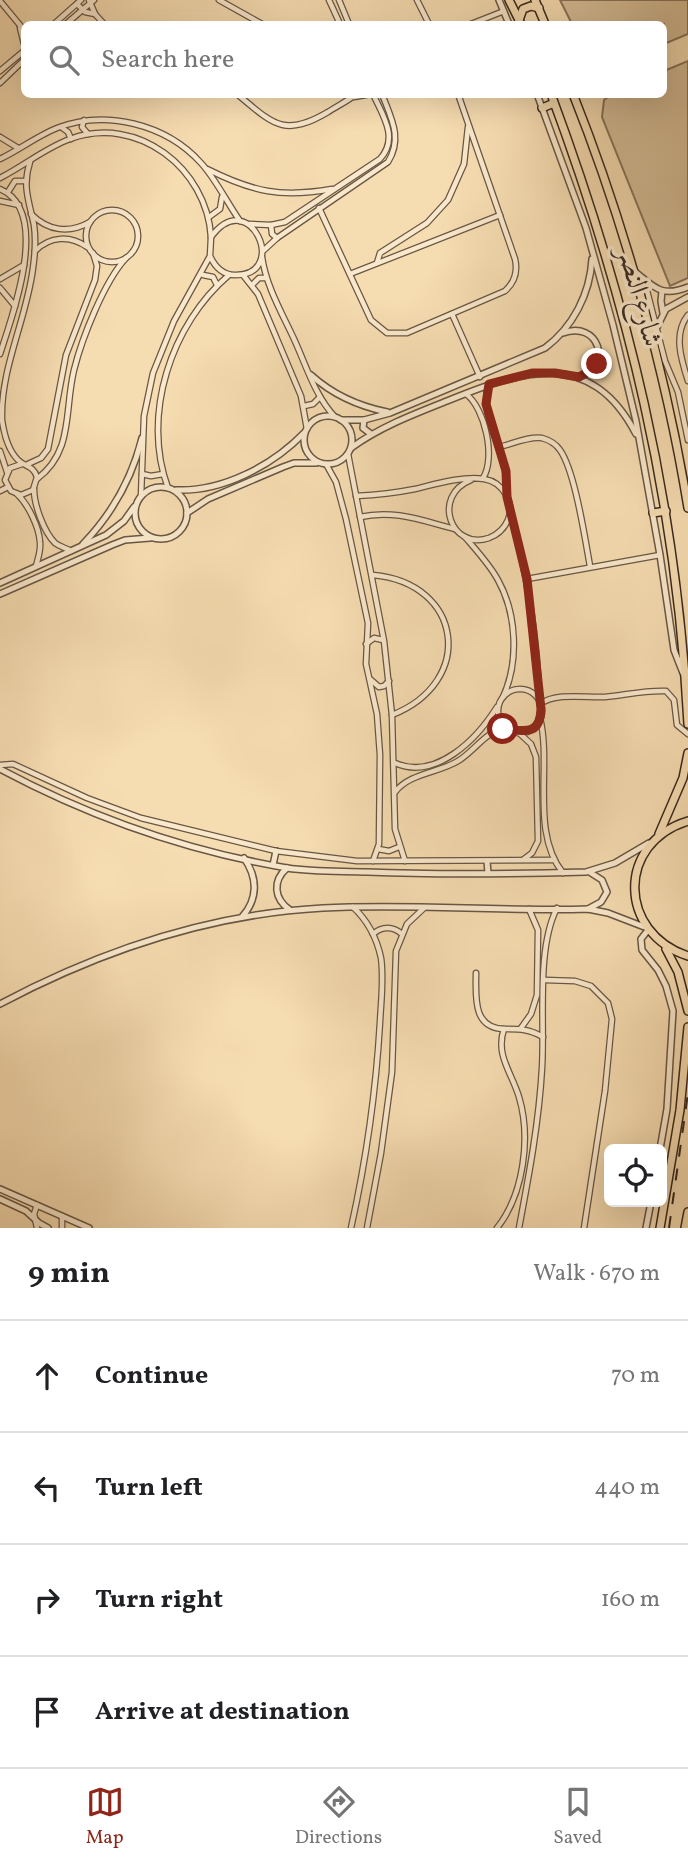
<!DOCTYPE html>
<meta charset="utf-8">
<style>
body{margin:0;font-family:Vollkorn,Amiri,serif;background:#f6f6f6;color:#202124}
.controls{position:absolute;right:21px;bottom:21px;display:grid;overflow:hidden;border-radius:10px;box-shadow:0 7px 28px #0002}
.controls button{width:63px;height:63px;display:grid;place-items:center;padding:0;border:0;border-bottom:2px solid #e0e0e0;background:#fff;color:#202124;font:35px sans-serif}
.stop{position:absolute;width:21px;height:21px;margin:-16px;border:5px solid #8f2418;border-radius:50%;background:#fff}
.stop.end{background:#8f2418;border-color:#fff;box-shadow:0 2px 7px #0008}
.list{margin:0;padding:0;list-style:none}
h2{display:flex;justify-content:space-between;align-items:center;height:91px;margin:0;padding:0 28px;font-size:30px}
h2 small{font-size:23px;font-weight:400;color:#757577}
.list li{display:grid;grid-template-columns:46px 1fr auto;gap:21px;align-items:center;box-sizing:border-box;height:112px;padding:0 28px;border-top:2px solid #e0e0e0}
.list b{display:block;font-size:26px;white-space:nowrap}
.list em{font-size:23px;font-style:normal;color:#757577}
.icon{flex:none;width:38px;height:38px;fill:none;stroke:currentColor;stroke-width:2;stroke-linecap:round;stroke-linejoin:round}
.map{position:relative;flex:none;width:688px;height:1228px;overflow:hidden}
.search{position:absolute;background:#fff;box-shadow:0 7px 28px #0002;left:21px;right:21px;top:21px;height:77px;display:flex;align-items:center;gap:18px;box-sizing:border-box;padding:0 24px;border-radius:10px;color:#757577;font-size:26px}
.sheet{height:539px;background:#fff}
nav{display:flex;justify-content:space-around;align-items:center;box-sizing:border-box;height:98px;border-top:2px solid #e0e0e0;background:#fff;font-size:19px;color:#757577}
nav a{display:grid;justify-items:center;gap:4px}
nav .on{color:#8f2418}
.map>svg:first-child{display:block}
.park{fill:#d6be98;stroke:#87745c;stroke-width:2}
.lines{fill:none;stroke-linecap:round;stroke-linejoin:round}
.minor-casing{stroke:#685644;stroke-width:7}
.tertiary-casing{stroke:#685644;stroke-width:8}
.primary-casing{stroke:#38291f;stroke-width:10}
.minor{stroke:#f9e8cc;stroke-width:4.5}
.tertiary{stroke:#f9e8cc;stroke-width:5}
.primary{stroke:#f6dcb1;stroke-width:7}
.rail{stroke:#38291f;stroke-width:2;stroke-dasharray:12 12;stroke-linecap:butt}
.route{stroke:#8f2418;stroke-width:9}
.labels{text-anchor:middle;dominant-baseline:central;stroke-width:7;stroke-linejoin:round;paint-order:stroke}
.street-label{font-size:28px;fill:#38291f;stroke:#f9e8cc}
</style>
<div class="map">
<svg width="688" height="1228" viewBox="0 0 688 1228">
<rect width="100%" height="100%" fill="#f6dcb1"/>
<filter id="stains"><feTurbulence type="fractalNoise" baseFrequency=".00286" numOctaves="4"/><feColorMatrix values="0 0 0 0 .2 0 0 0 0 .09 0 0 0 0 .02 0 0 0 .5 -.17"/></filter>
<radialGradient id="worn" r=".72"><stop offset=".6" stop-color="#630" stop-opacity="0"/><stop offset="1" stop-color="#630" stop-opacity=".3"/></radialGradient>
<g class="park">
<polygon points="560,0 688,0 688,34 664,44 664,24 572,24"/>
<polygon points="688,61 688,278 670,286 602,117 604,100 611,95 664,94 664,71"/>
</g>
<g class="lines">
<defs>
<g id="minor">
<polyline points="89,0 95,14 104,24"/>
<polyline points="219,0 262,24"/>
<polyline points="329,0 340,24"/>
<polyline points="339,0 349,24"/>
<polyline points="417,0 429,24"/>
<polyline points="0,1 24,30"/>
<polyline points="77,4 85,12 95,14"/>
<polyline points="54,24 81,0"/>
<polyline points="66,24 94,0"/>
<polyline points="471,24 504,11"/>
<polyline points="20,28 24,44"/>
<polyline points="0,71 24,51"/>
<polyline points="0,83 24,60"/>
<path d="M237,94C273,124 284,138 328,112C337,106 348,101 356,94"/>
<polyline points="354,97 371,94"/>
<polyline points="84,120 82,127 88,134"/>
<polyline points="61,127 68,132 71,139"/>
<polyline points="0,137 18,148"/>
<path d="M0,159C19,150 37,136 57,128C105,109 166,124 201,163C215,178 228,204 240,221"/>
<path d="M207,169C253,192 281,198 332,189"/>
<path d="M0,178C24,166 45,148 70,139C138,114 207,169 211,237"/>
<path d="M0,189C52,211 12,316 0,354"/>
<polyline points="8,192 15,181 25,181"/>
<polyline points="0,201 19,205"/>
<path d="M319,208L371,320L387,333H407L505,291C515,282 518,272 515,259L458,94"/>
<circle cx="112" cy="236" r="26"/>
<path d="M31,214C48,231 69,234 90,222"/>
<polyline points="209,217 220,209 222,197"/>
<path d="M250,224L271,225L285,222L380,159C399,138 383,116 373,94"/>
<polyline points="271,225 272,234 277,238"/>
<path d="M264,250L277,238L388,162C403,138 391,118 382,94"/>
<path d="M35,251C50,236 70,235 87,247"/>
<path d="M262,257C266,286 282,313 294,339C306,365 315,396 335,417"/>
<polyline points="377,263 380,253 427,223 448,200 464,164 468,127"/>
<polyline points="350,274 500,215"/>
<polyline points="203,275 213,277 217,285"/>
<polyline points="243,275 258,294 301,396 307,429"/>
<polyline points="0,279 24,265"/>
<polyline points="644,279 665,361 678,392 688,440"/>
<polyline points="252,285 259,278 266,278"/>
<polyline points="0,288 15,306"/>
<polyline points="452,314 480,377"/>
<path d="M688,315C673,334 681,359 688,381"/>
<path d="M488,385C479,421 511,458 507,496"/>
<path d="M466,394C485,408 496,458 483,478"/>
<polyline points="304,406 313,404 320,397"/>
<path d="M499,447C512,444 529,436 542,438C549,440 556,444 560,450C575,471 585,539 590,566"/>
<polyline points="0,451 7,472"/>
<polyline points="348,454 384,641 392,715 395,829 405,861"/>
<path d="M22,464L10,468L5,480L11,491L21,495L33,490L37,477C33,465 25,467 18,460C8,450 4,434 2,420C0,369 27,318 33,268C35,254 36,239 34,225C29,201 22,186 30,162"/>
<polyline points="28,464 41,458 48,449 66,355 95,280 97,266 93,253"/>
<polyline points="326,464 336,482 346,519 368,623 366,664 377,714 380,755 379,844 373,861"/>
<polyline points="142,474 151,476 163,474"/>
<path d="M37,479C74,451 64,411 74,370C82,338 104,282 126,258"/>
<path d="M168,488C141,415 171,324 229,275"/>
<path d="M34,489C34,505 44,532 55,543C60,547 66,548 71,551"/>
<polyline points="0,491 8,487"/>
<path d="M17,494C28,504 39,527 40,542C41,551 38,558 36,566"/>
<path d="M141,496L144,416L153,373L174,321L210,256L211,237C250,184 290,276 235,275C223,275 215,267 210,256"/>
<path d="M356,496C376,495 395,493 415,489C436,484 462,476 484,479C503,482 515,503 508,520C504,529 497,535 489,538C451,551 431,496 471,480"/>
<path d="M511,511C526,574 538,636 539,700"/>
<path d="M360,517C394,509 423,521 455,529"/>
<path d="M465,537C477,551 490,565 498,580C517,614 519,662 503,697"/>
<path d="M373,575C463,583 476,682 392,715"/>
<polyline points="527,579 660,555"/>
<polyline points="366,644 374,638 383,640"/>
<polyline points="371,680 379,687 384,686 389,681"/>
<circle cx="520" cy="711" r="22"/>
<path d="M540,704C557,692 586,698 605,697C626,695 645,690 666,691L674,700L677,725L688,734"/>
<path d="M540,718C552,766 530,832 563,873"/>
<polyline points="518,732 531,744 536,757 538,841 532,853 524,859"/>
<path d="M395,763C436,781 477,739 497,707"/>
<polyline points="0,765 13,764 87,798 141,818 276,851 357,861 554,860"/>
<path d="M395,792C410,773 438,773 458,761C475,751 486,730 507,728"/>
<polyline points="378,849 389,851 399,847"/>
<path d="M373,934C382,926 393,926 402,934"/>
<path d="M476,973C476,996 472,1029 505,1029C520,1029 529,1029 543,1037"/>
<polyline points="545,980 575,981 591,986 608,1003 612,1019 605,1091 584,1228"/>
<polyline points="521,1028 531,1014 537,995 538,930 529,909"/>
<polyline points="37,1228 34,1214 37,1205"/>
<polyline points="62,1228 62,1216"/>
<path d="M351,1228C366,1161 376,1091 380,1022C381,1001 384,979 381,958C377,939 368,921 353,907"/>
<polyline points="367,1228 381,1153 392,1072 396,951 407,924 424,908"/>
<path d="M497,1228C524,1194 531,1137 519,1097C512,1073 495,1055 504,1029"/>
<path d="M519,1228C529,1175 539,1122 542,1068C545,1021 536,949 557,908"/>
</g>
<g id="tertiary">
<polyline points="499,0 509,24"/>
<polyline points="537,94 586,228 613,325 636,421 660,555 674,650 683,673"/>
<path d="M633,270C654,287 661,298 688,287"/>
<polyline points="662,291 661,301 663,313"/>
<path d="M563,333C598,320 614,365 579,377"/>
<polyline points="652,337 666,309 688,297"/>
<path d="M311,375C333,395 358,406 387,412"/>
<circle cx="328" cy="440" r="24"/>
<path d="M341,420H364L390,413L545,348C573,327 590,294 592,259"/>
<polyline points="364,420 363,428 371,434"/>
<path d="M351,448C380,427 414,414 447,401C521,371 590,346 636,434"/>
<circle cx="161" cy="513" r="26"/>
<path d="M176,490C222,492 272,466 304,433"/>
<polyline points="187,513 208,499 283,467 294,463 316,463"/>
<path d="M83,544C112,514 132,478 142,438"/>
<polyline points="0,583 106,535 124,521 134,507"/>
<polyline points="0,594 112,545 125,540 150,538"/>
<path d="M0,769C88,816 187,851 287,868C313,872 340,871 367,872C439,875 513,874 586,872L615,863L649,843"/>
<polyline points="487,861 488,873"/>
<polyline points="273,865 276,851"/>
<path d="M287,868C272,881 274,899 290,910"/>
<polyline points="588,909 601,902 607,892 602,880 591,873"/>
<path d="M242,917C258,899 258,878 244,858"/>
<polyline points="648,930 641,939 642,950 658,970 666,986 673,1011 667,1109 660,1149"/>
<path d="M0,1004C100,951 210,914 323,908C411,903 500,912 588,909L608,913L647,928"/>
<polyline points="0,1189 89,1228"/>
<polyline points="0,1199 26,1211 39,1223 48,1228"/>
<polyline points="646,1228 651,1202"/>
</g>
<g id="primary">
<polyline points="509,0 521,24"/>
<polyline points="535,0 545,24"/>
<polyline points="519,20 523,9 531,6 539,8"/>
<path d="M551,94C628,301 677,504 688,724"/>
<path d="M573,94C624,222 666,372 688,508"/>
<polyline points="542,108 554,103"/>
<polyline points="653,513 666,511"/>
<path d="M688,821C616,843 618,933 688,956"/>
<polyline points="659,834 683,778 688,753"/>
<polyline points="666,949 678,972 688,1011"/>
<polyline points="660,1228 680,1110 688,1027"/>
<polyline points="685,1228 688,1212"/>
</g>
</defs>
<use href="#minor" class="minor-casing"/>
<use href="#tertiary" class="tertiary-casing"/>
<use href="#primary" class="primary-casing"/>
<use href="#minor" class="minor"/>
<use href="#tertiary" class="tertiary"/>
<use href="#primary" class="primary"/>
<polyline class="rail" points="669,1228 688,1093"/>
</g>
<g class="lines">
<path class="route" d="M503,729C521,730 540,738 541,709L527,579L507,497L506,471L486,404L489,384L532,373H555L579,377L592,370L597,364"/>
</g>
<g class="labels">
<g class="street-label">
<text transform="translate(639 297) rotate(75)">شارع النصر</text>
</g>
</g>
<rect width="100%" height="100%" filter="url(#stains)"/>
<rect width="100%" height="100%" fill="url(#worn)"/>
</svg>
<div class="controls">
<button><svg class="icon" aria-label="locate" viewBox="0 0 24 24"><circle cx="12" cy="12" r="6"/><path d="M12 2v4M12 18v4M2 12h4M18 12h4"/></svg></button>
</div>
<div class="stop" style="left:503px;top:729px"></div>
<div class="stop end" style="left:597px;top:364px"></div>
<div class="search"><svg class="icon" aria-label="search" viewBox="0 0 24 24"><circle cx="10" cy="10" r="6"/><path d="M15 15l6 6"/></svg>Search here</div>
</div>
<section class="sheet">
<h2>9 min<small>Walk · 670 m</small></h2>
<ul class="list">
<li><svg class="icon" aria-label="ahead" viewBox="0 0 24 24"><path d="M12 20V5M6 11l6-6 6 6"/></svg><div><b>Continue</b></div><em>70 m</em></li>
<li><svg class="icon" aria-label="left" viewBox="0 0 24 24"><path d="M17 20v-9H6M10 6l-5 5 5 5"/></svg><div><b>Turn left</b></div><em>440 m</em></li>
<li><svg class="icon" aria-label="right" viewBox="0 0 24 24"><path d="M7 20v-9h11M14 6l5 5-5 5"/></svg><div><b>Turn right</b></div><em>160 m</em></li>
<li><svg class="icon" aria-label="arrive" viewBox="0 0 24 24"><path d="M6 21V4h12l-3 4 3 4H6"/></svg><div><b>Arrive at destination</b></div></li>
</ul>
</section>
<nav>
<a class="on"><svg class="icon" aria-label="map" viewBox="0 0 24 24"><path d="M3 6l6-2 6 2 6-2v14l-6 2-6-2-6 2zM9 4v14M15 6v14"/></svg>Map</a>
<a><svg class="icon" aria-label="directions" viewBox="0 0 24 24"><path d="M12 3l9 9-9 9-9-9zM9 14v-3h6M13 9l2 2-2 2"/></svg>Directions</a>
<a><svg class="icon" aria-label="saved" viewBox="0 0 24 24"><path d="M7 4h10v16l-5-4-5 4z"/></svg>Saved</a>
</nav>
